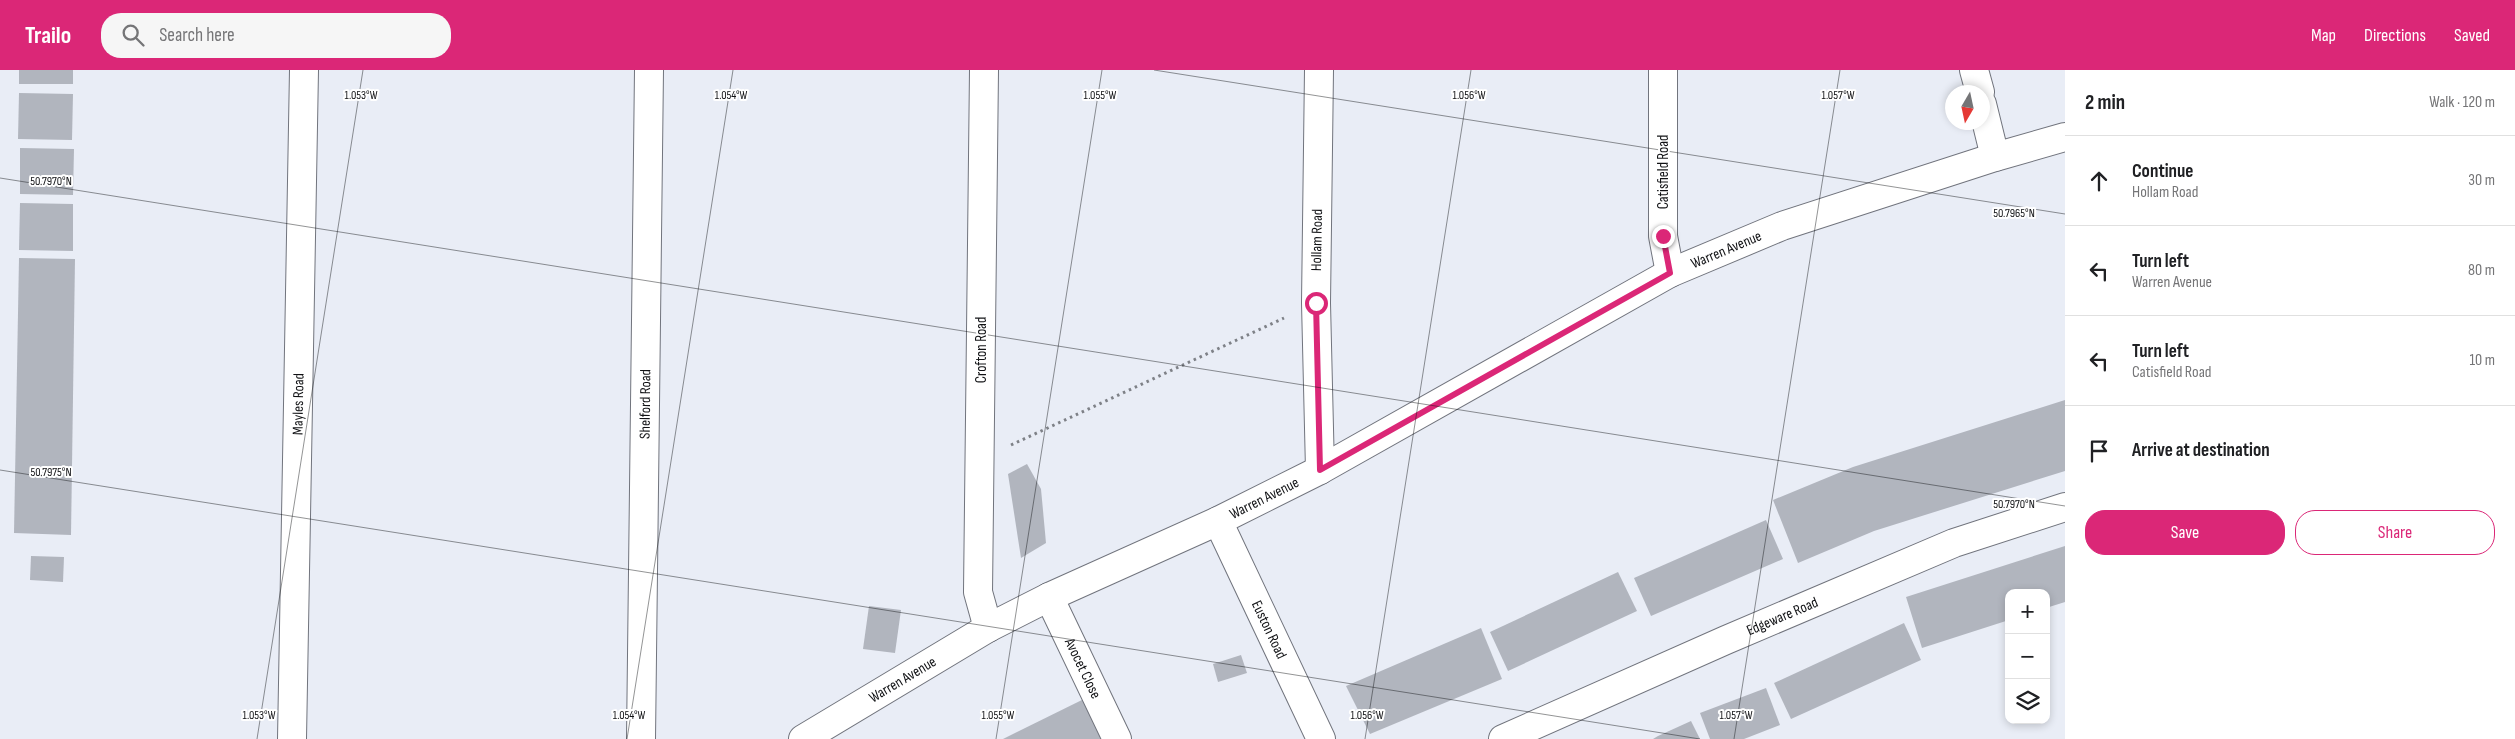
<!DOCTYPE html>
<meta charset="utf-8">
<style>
body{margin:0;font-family:"Sofia Sans Condensed",sans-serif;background:#f6f6f6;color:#202124}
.controls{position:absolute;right:15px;bottom:15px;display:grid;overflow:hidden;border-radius:10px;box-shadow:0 2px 8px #0003}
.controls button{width:45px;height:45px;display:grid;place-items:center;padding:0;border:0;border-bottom:1px solid #e0e0e0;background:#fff;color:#202124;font:25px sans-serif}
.compass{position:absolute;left:1945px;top:15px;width:45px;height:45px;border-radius:50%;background:#fff;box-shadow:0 2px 8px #0003;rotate:189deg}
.stop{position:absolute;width:15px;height:15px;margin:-11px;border:4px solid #db2777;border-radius:50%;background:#fff}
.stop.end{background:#db2777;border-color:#fff;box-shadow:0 1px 5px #0008}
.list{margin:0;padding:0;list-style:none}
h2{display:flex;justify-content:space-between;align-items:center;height:65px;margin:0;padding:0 20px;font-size:21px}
h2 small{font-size:16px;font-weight:400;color:#757577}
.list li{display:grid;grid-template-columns:32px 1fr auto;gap:15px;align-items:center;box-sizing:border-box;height:90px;padding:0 20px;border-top:1px solid #e0e0e0}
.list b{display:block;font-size:19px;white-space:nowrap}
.list p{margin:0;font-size:16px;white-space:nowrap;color:#757577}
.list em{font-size:16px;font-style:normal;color:#757577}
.actions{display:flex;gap:10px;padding:15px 20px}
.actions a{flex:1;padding:11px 0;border:1px solid #db2777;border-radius:20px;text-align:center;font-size:18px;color:#db2777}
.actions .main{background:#db2777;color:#fff}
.icon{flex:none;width:28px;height:28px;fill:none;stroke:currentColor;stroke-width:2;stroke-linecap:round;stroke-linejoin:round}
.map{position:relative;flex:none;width:2065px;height:669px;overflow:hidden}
header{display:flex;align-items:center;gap:30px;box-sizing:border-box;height:70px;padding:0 25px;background:#db2777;color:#fff}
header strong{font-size:24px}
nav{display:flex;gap:28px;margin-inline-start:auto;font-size:18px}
.search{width:350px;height:45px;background:#f6f6f6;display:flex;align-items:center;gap:12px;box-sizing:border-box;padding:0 18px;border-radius:20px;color:#757577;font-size:19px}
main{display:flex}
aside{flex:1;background:#fff}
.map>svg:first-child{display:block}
.building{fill:#b1b5be}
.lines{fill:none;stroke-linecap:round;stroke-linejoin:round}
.minor-casing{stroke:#71747d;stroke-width:30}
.path{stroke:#7e8187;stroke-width:3;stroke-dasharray:2.5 4;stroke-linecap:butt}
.minor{stroke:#fff;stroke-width:28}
.route{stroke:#db2777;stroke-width:6}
.ticks{fill:none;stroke:#101114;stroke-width:1;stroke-opacity:0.45}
.labels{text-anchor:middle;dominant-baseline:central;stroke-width:4;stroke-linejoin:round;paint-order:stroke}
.street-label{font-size:15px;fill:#101114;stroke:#fff}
.ticks-label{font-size:12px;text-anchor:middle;fill:#101114;stroke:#fff;stroke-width:4;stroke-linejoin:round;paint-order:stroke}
</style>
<header>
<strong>Trailo</strong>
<div class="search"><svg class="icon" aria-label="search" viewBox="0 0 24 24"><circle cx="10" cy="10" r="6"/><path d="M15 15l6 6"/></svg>Search here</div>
<nav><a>Map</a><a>Directions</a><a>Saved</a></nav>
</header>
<main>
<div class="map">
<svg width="2065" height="669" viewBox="0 0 2065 669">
<rect width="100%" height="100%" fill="#e9edf6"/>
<g class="building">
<rect x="19" y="0" width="54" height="14"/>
<polygon points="19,23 73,24 72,70 18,69"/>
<polygon points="20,78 74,79 73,125 20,124"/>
<polygon points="20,133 73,134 73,181 19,180"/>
<polygon points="19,188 75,189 71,465 14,463"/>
<polygon points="2065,330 2065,401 1874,461 1798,493 1773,430 1853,397"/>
<polygon points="1027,394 1041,419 1046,473 1021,488 1008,404"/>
<polygon points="1766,450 1783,489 1651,546 1634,508"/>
<polygon points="2065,476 2065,532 2046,538 2046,523 2009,523 2009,550 1922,578 1906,527"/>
<polygon points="31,486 64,487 63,512 30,510"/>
<polygon points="1618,502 1637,541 1508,601 1490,562"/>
<polygon points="869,536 901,540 895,583 863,579"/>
<polygon points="1904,553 1921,590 1791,649 1774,613"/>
<polygon points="1481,558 1502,609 1370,664 1346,616"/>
<polygon points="1241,585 1247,603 1218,612 1213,594"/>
<polygon points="1766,618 1780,655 1744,669 1710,669 1700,643"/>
<polygon points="1088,627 1107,669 1003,669"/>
<polygon points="1691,651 1700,669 1653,669 1658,666"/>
</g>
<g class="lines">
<defs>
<g id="minor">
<polyline points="984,0 978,522 988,558"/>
<polyline points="1319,0 1316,233 1320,400"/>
<polyline points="1663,0 1663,166 1670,203"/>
<polyline points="1974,0 1980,22"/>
<polyline points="1982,34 1995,87"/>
<path id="s1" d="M1218,451L1321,669"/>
<path id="s2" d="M1049,527L1117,669"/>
<path id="s3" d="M292,669L304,0"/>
<path id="s4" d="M641,669L649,0"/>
<path id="s5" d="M803,669L988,558L1049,527L1218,451L1320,400L1670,203L1782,156L1995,87L2065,67"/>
<path id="s6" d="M1503,669L1726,570L1954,473L2065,437"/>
</g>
</defs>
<use href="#minor" class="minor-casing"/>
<polyline class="path" points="1011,375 1284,248"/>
<use href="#minor" class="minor"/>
</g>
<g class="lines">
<polyline class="route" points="1316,233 1320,400 1670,203 1663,166"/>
</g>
<path class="ticks" d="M1154,0L2065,144M0,108L2065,436M0,400L1700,669M257,669L363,0M627,669L733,0M996,669L1102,0M1365,669L1471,0M1734,669L1840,0"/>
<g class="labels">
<g class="street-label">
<text transform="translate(1663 102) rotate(-90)">Catisfield Road</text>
<text transform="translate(1317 170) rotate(-89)">Hollam Road</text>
<text stroke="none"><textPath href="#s5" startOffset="1046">Warren Avenue</textPath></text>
<text transform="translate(981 280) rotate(-90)">Crofton Road</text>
<text stroke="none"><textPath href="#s3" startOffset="335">Mayles Road</textPath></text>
<text stroke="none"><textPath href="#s4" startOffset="335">Shelford Road</textPath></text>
<text stroke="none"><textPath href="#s5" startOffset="521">Warren Avenue</textPath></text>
<text stroke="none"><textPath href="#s6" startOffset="305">Edgeware Road</textPath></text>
<text stroke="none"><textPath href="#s1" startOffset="120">Euston Road</textPath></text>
<text stroke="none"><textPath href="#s2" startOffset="79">Avocet Close</textPath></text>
<text stroke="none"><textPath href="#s5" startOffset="116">Warren Avenue</textPath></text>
</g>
</g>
<g class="ticks-label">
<text x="1838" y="29">1.057°W</text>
<text x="361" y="29">1.053°W</text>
<text x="731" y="29">1.054°W</text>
<text x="1100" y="29">1.055°W</text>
<text x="1469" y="29">1.056°W</text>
<text x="51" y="115">50.7970°N</text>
<text x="2014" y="147">50.7965°N</text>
<text x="51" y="406">50.7975°N</text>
<text x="2014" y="438">50.7970°N</text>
<text x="259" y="649">1.053°W</text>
<text x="629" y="649">1.054°W</text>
<text x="998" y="649">1.055°W</text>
<text x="1367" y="649">1.056°W</text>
<text x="1736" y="649">1.057°W</text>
</g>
</svg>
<div class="controls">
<button>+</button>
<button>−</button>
<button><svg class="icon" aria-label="layers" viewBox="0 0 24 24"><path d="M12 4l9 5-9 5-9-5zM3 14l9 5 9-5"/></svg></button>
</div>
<svg class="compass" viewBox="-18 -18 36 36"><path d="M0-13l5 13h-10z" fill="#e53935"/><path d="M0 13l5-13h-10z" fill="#757577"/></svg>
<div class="stop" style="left:1316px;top:233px"></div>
<div class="stop end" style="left:1663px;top:166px"></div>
</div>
<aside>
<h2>2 min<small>Walk · 120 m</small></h2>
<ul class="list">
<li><svg class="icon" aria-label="ahead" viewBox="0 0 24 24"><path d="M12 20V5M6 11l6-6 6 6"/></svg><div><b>Continue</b><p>Hollam Road</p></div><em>30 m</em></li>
<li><svg class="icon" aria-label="left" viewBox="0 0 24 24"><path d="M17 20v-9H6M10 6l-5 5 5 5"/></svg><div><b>Turn left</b><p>Warren Avenue</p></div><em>80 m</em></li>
<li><svg class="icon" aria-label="left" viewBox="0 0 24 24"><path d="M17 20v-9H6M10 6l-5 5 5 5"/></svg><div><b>Turn left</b><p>Catisfield Road</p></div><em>10 m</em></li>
<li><svg class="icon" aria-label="arrive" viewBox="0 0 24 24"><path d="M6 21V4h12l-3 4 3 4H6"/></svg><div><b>Arrive at destination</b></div></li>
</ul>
<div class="actions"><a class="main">Save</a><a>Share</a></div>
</aside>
</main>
